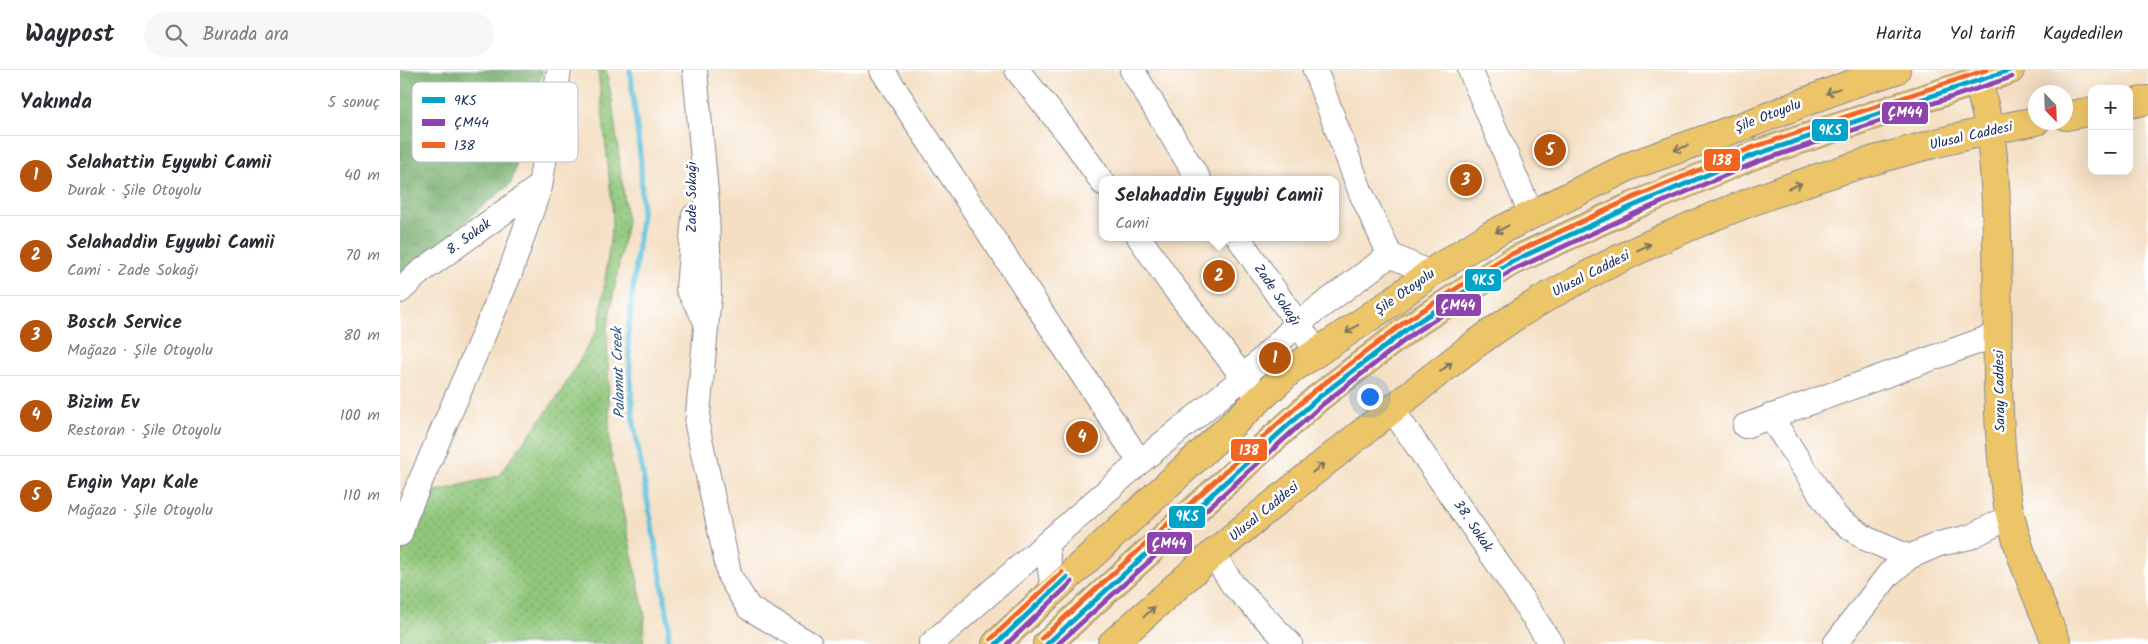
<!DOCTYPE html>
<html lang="tr">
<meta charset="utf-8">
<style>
body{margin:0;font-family:Kalam,sans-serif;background:#f7f7f7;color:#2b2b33}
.controls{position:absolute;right:15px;top:15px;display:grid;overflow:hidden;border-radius:10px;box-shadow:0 5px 20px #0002}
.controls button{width:45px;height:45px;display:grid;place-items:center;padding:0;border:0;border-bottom:1px solid #e1e1e2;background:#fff;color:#2b2b33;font:25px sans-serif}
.compass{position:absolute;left:1628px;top:15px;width:45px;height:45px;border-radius:50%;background:#fff;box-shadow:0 5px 20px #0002;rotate:157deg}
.you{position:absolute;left:969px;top:326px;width:18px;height:18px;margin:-12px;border:4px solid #fff;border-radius:50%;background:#1a73e8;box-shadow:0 0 0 8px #1a73e833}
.badge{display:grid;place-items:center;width:32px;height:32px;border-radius:50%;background:#b45309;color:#fff;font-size:16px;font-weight:700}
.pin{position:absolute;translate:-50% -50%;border:2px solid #fff;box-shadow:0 1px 5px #0006}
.popup{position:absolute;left:699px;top:106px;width:240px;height:65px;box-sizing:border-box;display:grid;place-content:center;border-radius:10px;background:#fff;filter:drop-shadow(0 1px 4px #0005);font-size:16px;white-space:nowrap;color:#7c7c81}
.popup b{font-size:19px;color:#2b2b33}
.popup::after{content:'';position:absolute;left:50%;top:100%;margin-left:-10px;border:10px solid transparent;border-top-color:#fff}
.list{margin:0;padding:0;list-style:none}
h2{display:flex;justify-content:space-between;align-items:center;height:65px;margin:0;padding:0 20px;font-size:21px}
h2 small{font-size:16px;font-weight:400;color:#7c7c81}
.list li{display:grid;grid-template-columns:32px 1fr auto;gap:15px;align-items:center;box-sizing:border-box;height:80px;padding:0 20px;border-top:1px solid #e1e1e2}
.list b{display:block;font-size:19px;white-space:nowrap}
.list p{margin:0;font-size:16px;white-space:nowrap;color:#7c7c81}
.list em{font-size:16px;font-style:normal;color:#7c7c81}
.icon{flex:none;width:28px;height:28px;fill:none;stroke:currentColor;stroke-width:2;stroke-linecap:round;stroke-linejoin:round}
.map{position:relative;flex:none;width:1748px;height:574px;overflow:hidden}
header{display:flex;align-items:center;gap:30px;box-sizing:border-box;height:70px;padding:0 25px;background:#fff;border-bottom:1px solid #e1e1e2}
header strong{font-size:24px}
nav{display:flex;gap:28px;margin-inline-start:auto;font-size:18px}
.search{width:350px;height:45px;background:#f7f7f7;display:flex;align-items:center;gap:12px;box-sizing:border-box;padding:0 18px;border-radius:28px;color:#7c7c81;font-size:19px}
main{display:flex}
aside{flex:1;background:#fff}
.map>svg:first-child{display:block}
.grass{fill:url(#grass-dots);stroke:#557a6c}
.forest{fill:url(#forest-crowns);stroke:#476d64}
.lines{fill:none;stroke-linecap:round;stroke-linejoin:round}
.stream{stroke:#5dc1db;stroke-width:5.5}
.minor-casing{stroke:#888790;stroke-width:26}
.major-casing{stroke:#888790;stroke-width:30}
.highway-casing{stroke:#888790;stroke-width:30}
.minor{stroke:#fff;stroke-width:24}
.major{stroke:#edc569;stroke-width:28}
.highway{stroke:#edc569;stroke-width:28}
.bus-1-casing{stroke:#fff;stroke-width:9}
.bus-2-casing{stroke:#fff;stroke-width:9}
.bus-3-casing{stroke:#fff;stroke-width:9}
.bus-1{stroke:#01a3c8;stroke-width:5}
.bus-2{stroke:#8e44ad;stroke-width:5}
.bus-3{stroke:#f26522;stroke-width:5}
.oneway{stroke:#797263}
.labels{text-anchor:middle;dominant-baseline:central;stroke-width:5;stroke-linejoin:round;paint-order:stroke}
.street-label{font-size:14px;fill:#1b2f5e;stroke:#fff}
.water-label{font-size:15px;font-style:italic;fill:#2f5b84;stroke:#fff}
.key{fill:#fff;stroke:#bbc1cf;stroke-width:1}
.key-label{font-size:14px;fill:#1b2f5e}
.line-badge{stroke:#fff;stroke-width:2}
.badge-label{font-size:14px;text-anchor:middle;font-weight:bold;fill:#fff}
</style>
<header>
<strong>Waypost</strong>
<div class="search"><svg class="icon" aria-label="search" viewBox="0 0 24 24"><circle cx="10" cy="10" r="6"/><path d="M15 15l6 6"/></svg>Burada ara</div>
<nav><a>Harita</a><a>Yol tarifi</a><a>Kaydedilen</a></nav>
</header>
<main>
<aside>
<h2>Yakında<small>5 sonuç</small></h2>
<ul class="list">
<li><span class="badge">1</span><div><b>Selahattin Eyyubi Camii</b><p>Durak · Şile Otoyolu</p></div><em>40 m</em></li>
<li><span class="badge">2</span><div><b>Selahaddin Eyyubi Camii</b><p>Cami · Zade Sokağı</p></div><em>70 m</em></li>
<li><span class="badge">3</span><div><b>Bosch Service</b><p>Mağaza · Şile Otoyolu</p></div><em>80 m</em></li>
<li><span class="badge">4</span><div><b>Bizim Ev</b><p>Restoran · Şile Otoyolu</p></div><em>100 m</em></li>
<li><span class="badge">5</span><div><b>Engin Yapı Kale</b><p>Mağaza · Şile Otoyolu</p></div><em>110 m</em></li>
</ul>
</aside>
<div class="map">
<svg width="1748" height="574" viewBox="0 0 1748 574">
<defs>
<pattern id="grass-dots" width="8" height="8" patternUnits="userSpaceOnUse" patternTransform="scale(1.25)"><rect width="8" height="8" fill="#8fc679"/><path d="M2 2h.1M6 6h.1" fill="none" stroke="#74a166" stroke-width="1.8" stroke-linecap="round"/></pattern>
<pattern id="forest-crowns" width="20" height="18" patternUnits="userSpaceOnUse" patternTransform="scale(1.25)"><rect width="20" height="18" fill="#73ab69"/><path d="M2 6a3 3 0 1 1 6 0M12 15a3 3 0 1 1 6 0" fill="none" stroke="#5e8c5a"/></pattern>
</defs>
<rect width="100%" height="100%" fill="#fff"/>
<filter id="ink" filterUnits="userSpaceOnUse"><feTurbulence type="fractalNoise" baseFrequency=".02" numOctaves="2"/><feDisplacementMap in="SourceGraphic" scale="10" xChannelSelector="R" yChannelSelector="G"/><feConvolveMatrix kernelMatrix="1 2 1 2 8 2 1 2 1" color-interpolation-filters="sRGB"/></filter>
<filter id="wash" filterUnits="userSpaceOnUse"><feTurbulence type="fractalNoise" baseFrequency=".0096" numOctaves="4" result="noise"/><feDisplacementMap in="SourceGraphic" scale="20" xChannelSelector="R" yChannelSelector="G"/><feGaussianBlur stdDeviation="1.12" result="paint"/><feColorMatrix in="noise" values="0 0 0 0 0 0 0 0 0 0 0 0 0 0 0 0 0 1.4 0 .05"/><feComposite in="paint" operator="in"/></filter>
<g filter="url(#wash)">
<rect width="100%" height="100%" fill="#f4dfc3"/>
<polygon class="grass" points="198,0 206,0 212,30 227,151 207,259 210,380 245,546 243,574 0,574 0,489 24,424 98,406 159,325 199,257 213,146"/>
<polygon class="forest" points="0,0 143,0 111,114 80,138 0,214"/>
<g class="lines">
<polyline class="stream" points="230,0 241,93 242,140 228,265 233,349 269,553 268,574"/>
</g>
</g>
<g filter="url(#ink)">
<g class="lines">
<defs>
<g id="minor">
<polyline points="295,0 307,134 309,226 297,355 330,507 349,538 410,574"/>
<polyline points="482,0 740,392"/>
<polyline points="617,0 674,71 703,113"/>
<polyline points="732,0 799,110"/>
<polyline points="915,0 961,123 990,185 1030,203"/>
<polyline points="1070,0 1131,144"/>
<polyline points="294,146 288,219 306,251"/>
<polyline points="739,167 769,211 853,320"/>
<polyline points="838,167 917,282"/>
<polyline points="0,221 19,203 140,116"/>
<polyline points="992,339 1114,517 1151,574"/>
<polyline points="1370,346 1423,428 1437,448 1467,469 1509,487"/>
<polyline points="1345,356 1599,264"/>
<polyline points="0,464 5,447 110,203 140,116 159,0"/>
<polyline points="646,474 653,519"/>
<polyline points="813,484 833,515 890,574"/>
<polyline points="531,574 740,392 843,308 897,254 990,185"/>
<polyline points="1435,574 1489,504 1509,487 1539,474 1570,467 1611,446"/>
</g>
<g id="major">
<polyline points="1729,34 1748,30"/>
<polyline points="1666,46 1692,41"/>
<path d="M1590,60C1605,178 1590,298 1605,416C1612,472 1636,523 1657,574"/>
<path d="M813,484C876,431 940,380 1005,329C1050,293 1096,256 1147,227C1296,143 1468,83 1636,51"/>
</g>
<g id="highway">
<polyline points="1578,10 1590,60"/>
<polyline points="596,574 892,299 989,234 1030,203 1091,165 1230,96 1354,52 1446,16 1496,0"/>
<polyline points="647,574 918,328 1010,257 1109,193 1233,136 1354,85 1610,0"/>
<polyline points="712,574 813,484"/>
</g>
</defs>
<use href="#minor" class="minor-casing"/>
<use href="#major" class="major-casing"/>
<use href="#highway" class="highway-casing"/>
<use href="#minor" class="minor"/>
<use href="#major" class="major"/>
<use href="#highway" class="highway"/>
<defs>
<g id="bus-1">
<polyline points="596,574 667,507"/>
<polyline points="647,574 918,328 1010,257 1109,193 1233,136 1354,85 1610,0"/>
</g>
<g id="bus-2">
<polyline points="607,574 672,512"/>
<polyline points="658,574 923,334 1014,263 1113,200 1236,143 1357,92 1612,7"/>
</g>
<g id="bus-3">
<polyline points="642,568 913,322 1006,251 1105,187 1230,129 1351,78 1586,0"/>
<polyline points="591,569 662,502"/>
</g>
</defs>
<use href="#bus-1" class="bus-1-casing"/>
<use href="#bus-2" class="bus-2-casing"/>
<use href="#bus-3" class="bus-3-casing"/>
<use href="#bus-1" class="bus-1"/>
<use href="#bus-2" class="bus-2"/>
<use href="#bus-3" class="bus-3"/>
</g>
<defs><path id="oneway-shaft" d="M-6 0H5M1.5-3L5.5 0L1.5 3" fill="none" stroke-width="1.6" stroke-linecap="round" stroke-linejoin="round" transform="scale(1.25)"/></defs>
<g class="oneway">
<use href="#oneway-shaft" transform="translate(1433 21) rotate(158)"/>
<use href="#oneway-shaft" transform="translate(1281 78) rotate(160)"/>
<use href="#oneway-shaft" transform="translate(1395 116) rotate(-21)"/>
<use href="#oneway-shaft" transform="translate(1102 159) rotate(152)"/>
<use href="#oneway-shaft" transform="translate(1244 177) rotate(-26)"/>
<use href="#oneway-shaft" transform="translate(952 259) rotate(146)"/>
<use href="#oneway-shaft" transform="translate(1046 297) rotate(-38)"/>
<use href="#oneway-shaft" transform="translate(918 398) rotate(-39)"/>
<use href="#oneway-shaft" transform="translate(749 542) rotate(-43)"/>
</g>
</g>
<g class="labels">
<g class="street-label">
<text transform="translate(1368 46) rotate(-21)">Şile Otoyolu</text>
<text transform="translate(1571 66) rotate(-13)">Ulusal Caddesi</text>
<text transform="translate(292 127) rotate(-90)">Zade Sokağı</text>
<text transform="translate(69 167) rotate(-36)">8. Sokak</text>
<text transform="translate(1191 204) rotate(-27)">Ulusal Caddesi</text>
<text transform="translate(1005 222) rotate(-35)">Şile Otoyolu</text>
<text transform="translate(877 225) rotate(56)">Zade Sokağı</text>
<text transform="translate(1600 321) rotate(-91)">Saray Caddesi</text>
<text transform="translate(864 442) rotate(-39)">Ulusal Caddesi</text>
<text transform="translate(1073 456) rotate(56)">38. Sokak</text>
</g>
<g class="water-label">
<text transform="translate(219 303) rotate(-92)">Palamut Creek</text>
</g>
</g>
<rect x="12" y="12" width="166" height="80" rx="8" class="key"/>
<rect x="22" y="27" width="23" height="6" fill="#01a3c8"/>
<rect x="22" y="49" width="23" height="7" fill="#8e44ad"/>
<rect x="22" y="72" width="23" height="6" fill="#f26522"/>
<g class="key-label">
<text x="54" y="35">9KS</text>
<text x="54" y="57">ÇM44</text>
<text x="54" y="80">138</text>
</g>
<g class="line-badge">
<rect x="1481" y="31" width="48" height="24" rx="5" fill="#8e44ad"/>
<rect x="1411" y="48" width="38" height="24" rx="5" fill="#01a3c8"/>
<rect x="1303" y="78" width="38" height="24" rx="5" fill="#f26522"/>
<rect x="1064" y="198" width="38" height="24" rx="5" fill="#01a3c8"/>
<rect x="1035" y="223" width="47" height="24" rx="5" fill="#8e44ad"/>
<rect x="830" y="368" width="38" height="24" rx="5" fill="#f26522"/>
<rect x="768" y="435" width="38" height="24" rx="5" fill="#01a3c8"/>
<rect x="746" y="461" width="47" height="24" rx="5" fill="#8e44ad"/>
</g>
<g class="badge-label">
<text x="1505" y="47">ÇM44</text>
<text x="1430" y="65">9KS</text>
<text x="1322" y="95">138</text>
<text x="1083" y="215">9KS</text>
<text x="1058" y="240">ÇM44</text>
<text x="849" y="385">138</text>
<text x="787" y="451">9KS</text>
<text x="769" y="478">ÇM44</text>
</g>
</svg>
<div class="controls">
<button>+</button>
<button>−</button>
</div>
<svg class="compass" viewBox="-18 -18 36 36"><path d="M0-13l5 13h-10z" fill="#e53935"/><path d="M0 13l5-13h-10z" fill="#7c7c81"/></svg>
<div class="you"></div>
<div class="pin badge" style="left:875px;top:288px">1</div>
<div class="pin badge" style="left:819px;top:206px">2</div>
<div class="popup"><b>Selahaddin Eyyubi Camii</b>Cami</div>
<div class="pin badge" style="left:1066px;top:110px">3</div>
<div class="pin badge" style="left:682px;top:367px">4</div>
<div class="pin badge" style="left:1150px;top:80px">5</div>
</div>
</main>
